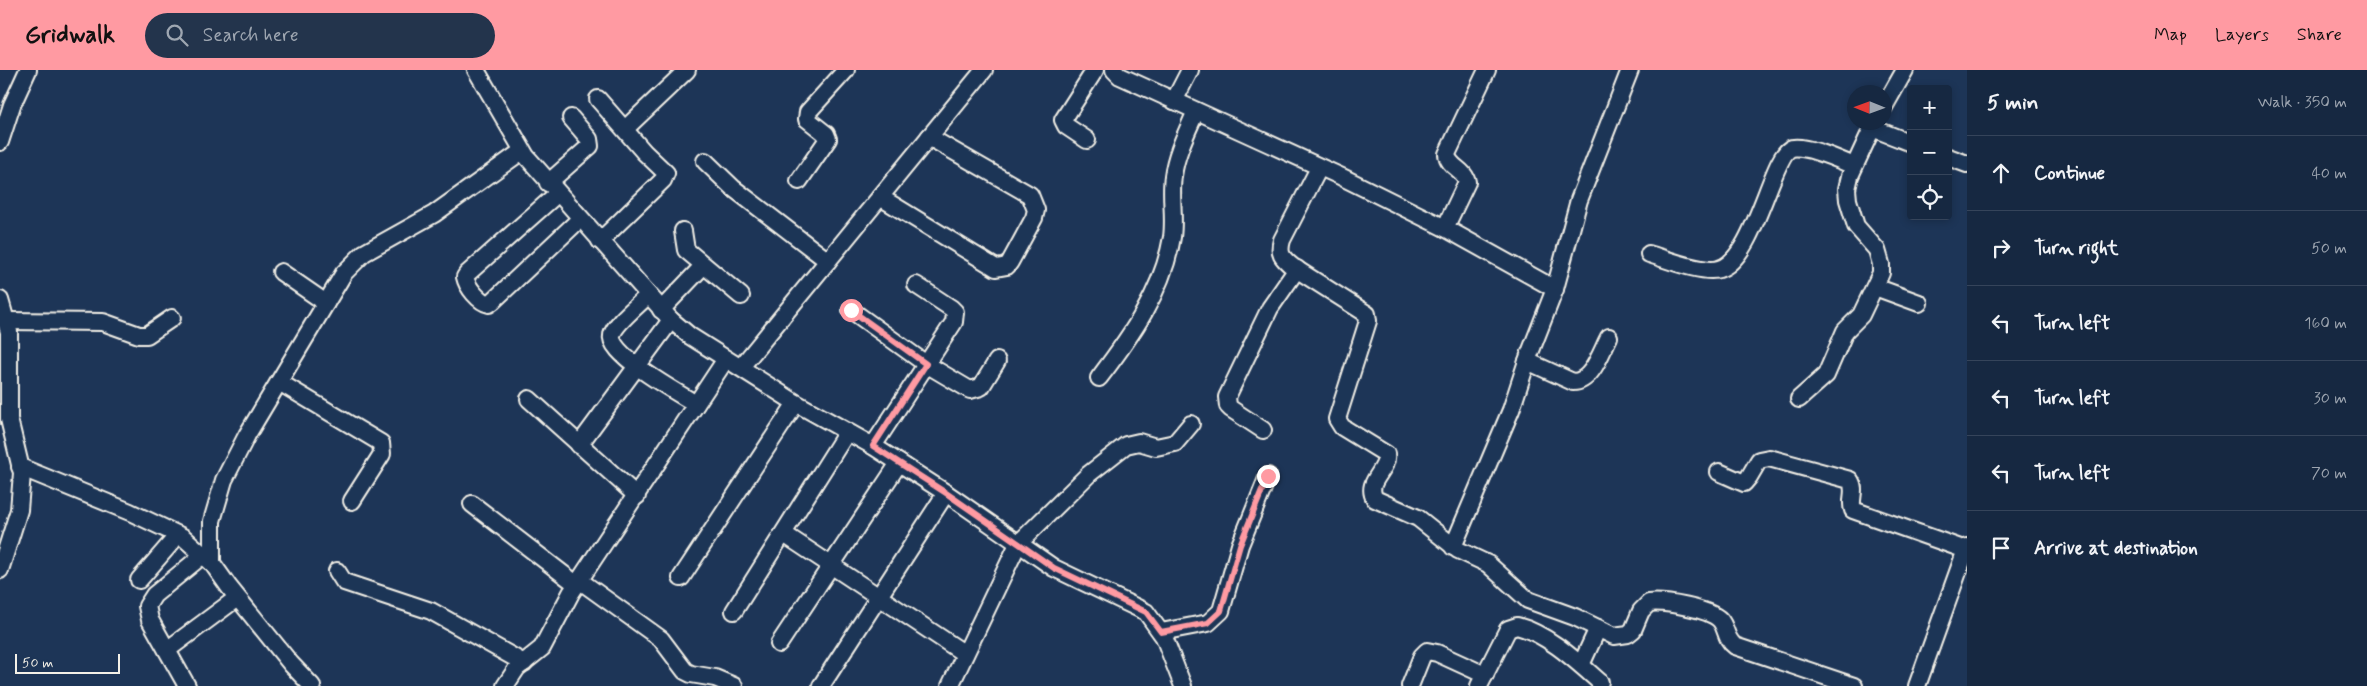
<!DOCTYPE html>
<meta charset="utf-8">
<style>
body{margin:0;font-family:Mynerve,sans-serif;background:#23344c;color:#f1f3f6}
.controls{position:absolute;right:15px;top:15px;display:grid;overflow:hidden;border-radius:5px;box-shadow:0 2px 8px #0003}
.controls button{width:45px;height:45px;display:grid;place-items:center;padding:0;border:0;border-bottom:1px solid #35445a;background:#162841;color:#f1f3f6;font:25px sans-serif}
.compass{position:absolute;left:1847px;top:15px;width:45px;height:45px;border-radius:50%;background:#162841;box-shadow:0 2px 8px #0003;rotate:271deg}
.scale{position:absolute;left:15px;bottom:12px;width:105px;box-sizing:border-box;padding-left:5px;border:2px solid #f4f1e8;border-top:0;font-size:14px;line-height:18px;white-space:nowrap;color:#f4f1e8;-webkit-text-stroke:4px #1d3557;paint-order:stroke}
.stop{position:absolute;width:15px;height:15px;margin:-11px;border:4px solid #ff9aa2;border-radius:50%;background:#fff}
.stop.end{background:#ff9aa2;border-color:#fff;box-shadow:0 1px 5px #0008}
.list{margin:0;padding:0;list-style:none}
h2{display:flex;justify-content:space-between;align-items:center;height:65px;margin:0;padding:0 20px;font-size:21px}
h2 small{font-size:16px;font-weight:400;color:#9ea6b1}
.list li{display:grid;grid-template-columns:32px 1fr auto;gap:15px;align-items:center;box-sizing:border-box;height:75px;padding:0 20px;border-top:1px solid #35445a}
.list b{display:block;font-size:19px;white-space:nowrap}
.list em{font-size:16px;font-style:normal;color:#9ea6b1}
.icon{flex:none;width:28px;height:28px;fill:none;stroke:currentColor;stroke-width:2;stroke-linecap:round;stroke-linejoin:round}
.map{position:relative;flex:none;width:1967px;height:616px;overflow:hidden}
header{display:flex;align-items:center;gap:30px;box-sizing:border-box;height:70px;padding:0 25px;background:#ff9aa2;color:#111}
header strong{font-size:24px}
nav{display:flex;gap:28px;margin-inline-start:auto;font-size:18px}
.search{width:350px;height:45px;background:#23344c;display:flex;align-items:center;gap:12px;box-sizing:border-box;padding:0 18px;border-radius:28px;color:#9ea6b1;font-size:19px}
main{display:flex}
aside{flex:1;background:#162841}
.map>svg:first-child{display:block}
.lines{fill:none;stroke-linecap:round;stroke-linejoin:round}
.minor-casing{stroke:#f4f1e8;stroke-width:20}
.minor{stroke:#1d3557;stroke-width:16}
.route{stroke:#ff9aa2;stroke-width:6}
</style>
<header>
<strong>Gridwalk</strong>
<div class="search"><svg class="icon" aria-label="search" viewBox="0 0 24 24"><circle cx="10" cy="10" r="6"/><path d="M15 15l6 6"/></svg>Search here</div>
<nav><a>Map</a><a>Layers</a><a>Share</a></nav>
</header>
<main>
<div class="map">
<svg width="1967" height="616" viewBox="0 0 1967 616">
<rect width="100%" height="100%" fill="#1d3557"/>
<filter id="ink" filterUnits="userSpaceOnUse"><feTurbulence type="fractalNoise" baseFrequency=".02" numOctaves="2"/><feDisplacementMap in="SourceGraphic" scale="10" xChannelSelector="R" yChannelSelector="G"/><feConvolveMatrix kernelMatrix="1 2 1 2 8 2 1 2 1" color-interpolation-filters="sRGB"/></filter>
<g filter="url(#ink)">
<g class="lines">
<defs>
<g id="minor">
<polyline points="476,0 526,86 671,250 690,266 796,333 873,376 946,423 1054,498 1146,542 1164,567 1183,616"/>
<polyline points="1114,0 1120,6 1342,107 1445,158 1555,219"/>
<polyline points="598,29 644,82 666,103 663,110 600,171"/>
<polyline points="1174,31 1190,0"/>
<polyline points="1884,37 1905,0"/>
<polyline points="1872,58 1911,73"/>
<polyline points="625,59 687,0"/>
<polyline points="1087,70 1066,56 1063,50 1095,0"/>
<polyline points="0,72 12,35 28,0"/>
<polyline points="1948,87 1967,94"/>
<polyline points="705,91 733,118 828,191"/>
<path d="M1319,98L1282,170C1278,184 1282,188 1293,197L1367,244L1368,251L1337,349L1342,357L1386,384C1389,401 1364,411 1375,429L1418,448L1458,480L1488,494L1528,530L1575,547L1614,566L1628,564L1633,560L1641,541L1649,533C1664,531 1710,539 1720,550C1727,558 1725,569 1735,576L1854,616"/>
<polyline points="799,111 828,69 826,64 807,49 808,42 846,0"/>
<polyline points="548,113 590,76 589,69 571,48"/>
<path d="M557,124L467,204L465,207C467,217 479,232 489,234L493,231L580,149"/>
<polyline points="880,127 996,198 1007,196 1010,192 1034,148 1036,140 1030,125 929,67"/>
<path d="M1445,158L1467,112C1465,99 1448,97 1447,84L1487,0"/>
<polyline points="683,161 686,180 741,226"/>
<path d="M1649,184C1666,189 1703,204 1719,199C1755,189 1772,83 1792,78C1807,75 1839,90 1854,96"/>
<polyline points="281,202 326,233"/>
<polyline points="1875,217 1919,233"/>
<path d="M648,225C639,235 615,253 612,265C607,284 680,324 696,334"/>
<polyline points="0,230 9,262 9,349 22,403 19,440 0,500"/>
<polyline points="661,240 703,196"/>
<polyline points="851,240 926,294 970,320 981,317 997,291"/>
<polyline points="6,251 103,252 139,265 147,265 172,248"/>
<path d="M1527,291L1573,312C1592,312 1601,282 1609,267"/>
<polyline points="741,297 984,0"/>
<path d="M1099,308C1131,266 1163,221 1172,167C1175,146 1170,126 1173,106C1176,83 1187,62 1196,41"/>
<polyline points="279,312 381,373 382,384 352,431"/>
<polyline points="529,329 637,426"/>
<polyline points="1799,329 1826,305 1845,261 1861,245 1881,203 1881,194 1877,180 1856,156 1848,130 1847,119 1850,106 1875,52"/>
<polyline points="1263,360 1231,339 1228,336 1227,327 1270,238 1297,199"/>
<polyline points="579,375 671,250"/>
<polyline points="873,376 954,252 955,242 951,238 916,215"/>
<polyline points="20,397 130,442 183,467 212,493 229,517 291,594 312,616"/>
<path d="M1719,402L1744,413L1749,407L1759,390L1769,388L1850,410C1857,420 1849,430 1853,440L1966,480"/>
<polyline points="472,434 576,514"/>
<polyline points="784,464 965,584"/>
<polyline points="1453,477 1511,340 1528,288 1555,219 1579,130 1630,0"/>
<polyline points="212,493 212,451 224,410 247,365 344,203 364,183 434,144 522,81"/>
<polyline points="337,501 344,512 431,541 524,593"/>
<polyline points="681,508 796,333"/>
<polyline points="139,510 178,465"/>
<polyline points="579,510 661,569 685,601 691,604 715,608 734,616"/>
<polyline points="734,541 847,362"/>
<polyline points="1161,562 1208,553 1221,541 1240,475 1268,406"/>
<polyline points="779,574 899,393"/>
<polyline points="167,580 237,528"/>
<polyline points="1581,595 1598,558"/>
<polyline points="187,616 150,550 147,536 154,525 203,485"/>
<polyline points="505,616 517,598 542,578 571,523 726,289"/>
<polyline points="821,616 946,423"/>
<polyline points="950,616 1018,474 1089,404 1126,375 1139,372 1156,377 1175,373 1191,354"/>
<polyline points="1410,616 1422,586 1427,581 1437,583 1485,605"/>
<path d="M1479,616L1508,559L1517,556C1548,564 1576,591 1600,612"/>
<polyline points="1917,616 1967,477"/>
</g>
</defs>
<use href="#minor" class="minor-casing"/>
<use href="#minor" class="minor"/>
</g>
</g>
<g class="lines" filter="url(#ink)">
<polyline class="route" points="851,240 926,294 873,376 946,423 1054,498 1146,542 1161,562 1208,553 1221,541 1240,475 1268,406"/>
</g>
</svg>
<div class="controls">
<button>+</button>
<button>−</button>
<button><svg class="icon" aria-label="locate" viewBox="0 0 24 24"><circle cx="12" cy="12" r="6"/><path d="M12 2v4M12 18v4M2 12h4M18 12h4"/></svg></button>
</div>
<svg class="compass" viewBox="-18 -18 36 36"><path d="M0-13l5 13h-10z" fill="#e53935"/><path d="M0 13l5-13h-10z" fill="#9ea6b1"/></svg>
<div class="scale">50 m</div>
<div class="stop" style="left:851px;top:240px"></div>
<div class="stop end" style="left:1268px;top:406px"></div>
</div>
<aside>
<h2>5 min<small>Walk · 350 m</small></h2>
<ul class="list">
<li><svg class="icon" aria-label="ahead" viewBox="0 0 24 24"><path d="M12 20V5M6 11l6-6 6 6"/></svg><div><b>Continue</b></div><em>40 m</em></li>
<li><svg class="icon" aria-label="right" viewBox="0 0 24 24"><path d="M7 20v-9h11M14 6l5 5-5 5"/></svg><div><b>Turn right</b></div><em>50 m</em></li>
<li><svg class="icon" aria-label="left" viewBox="0 0 24 24"><path d="M17 20v-9H6M10 6l-5 5 5 5"/></svg><div><b>Turn left</b></div><em>160 m</em></li>
<li><svg class="icon" aria-label="left" viewBox="0 0 24 24"><path d="M17 20v-9H6M10 6l-5 5 5 5"/></svg><div><b>Turn left</b></div><em>30 m</em></li>
<li><svg class="icon" aria-label="left" viewBox="0 0 24 24"><path d="M17 20v-9H6M10 6l-5 5 5 5"/></svg><div><b>Turn left</b></div><em>70 m</em></li>
<li><svg class="icon" aria-label="arrive" viewBox="0 0 24 24"><path d="M6 21V4h12l-3 4 3 4H6"/></svg><div><b>Arrive at destination</b></div></li>
</ul>
</aside>
</main>
